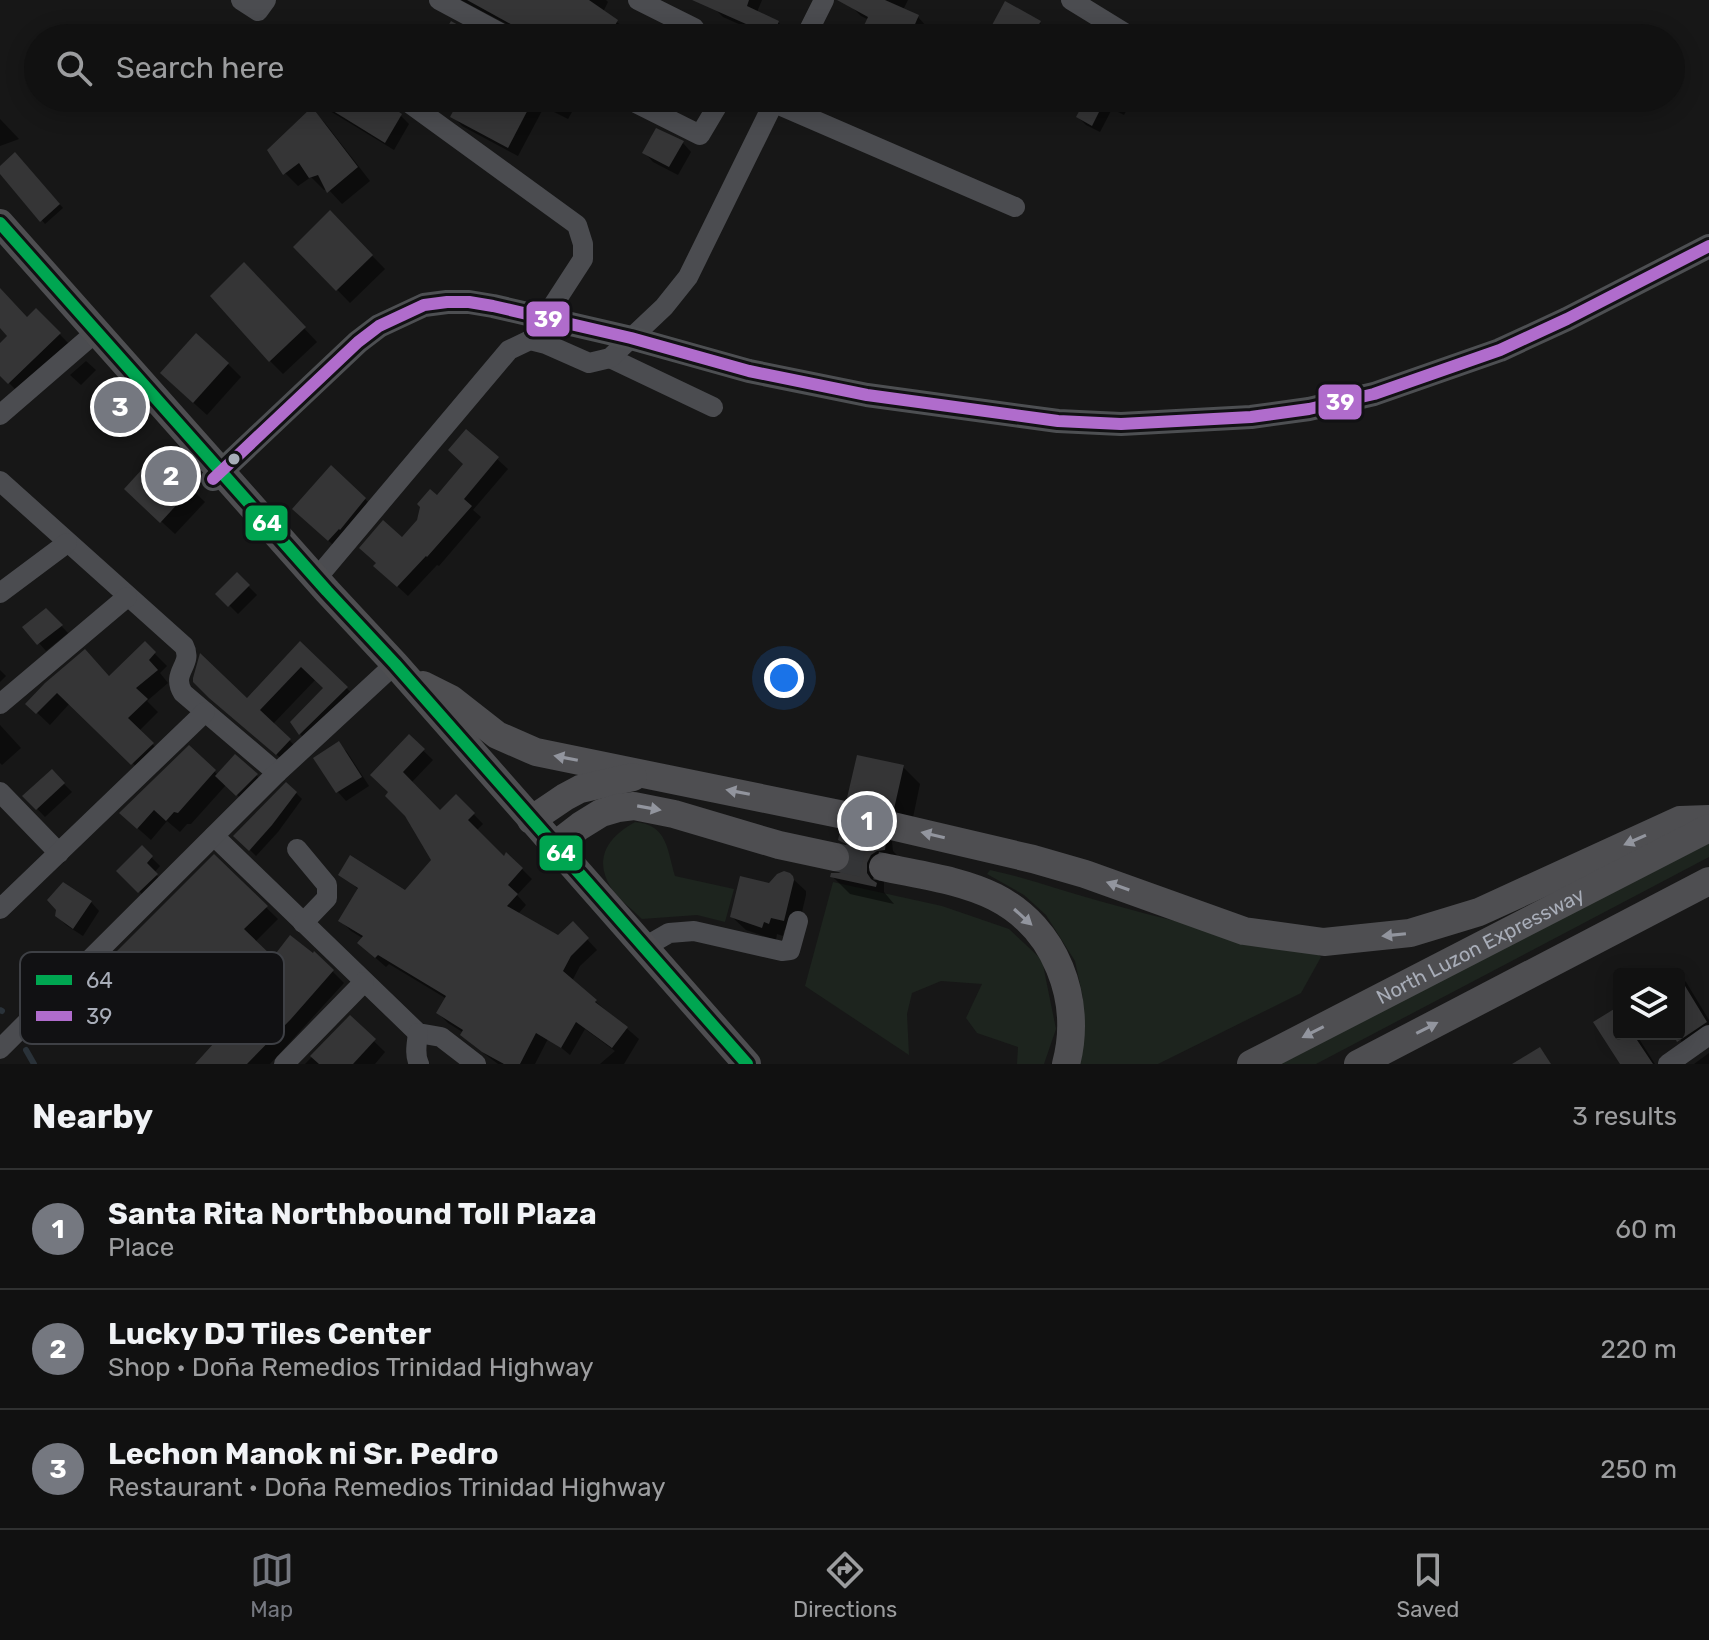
<!DOCTYPE html>
<meta charset="utf-8">
<style>
body{margin:0;font-family:Rubik,sans-serif;background:#1e1f1f;color:#f1f3f6}
.controls{position:absolute;right:24px;bottom:24px;display:grid;overflow:hidden;border-radius:8px;box-shadow:0 4px 20px #0003}
.controls button{width:72px;height:72px;display:grid;place-items:center;padding:0;border:0;border-bottom:2px solid #303131;background:#111;color:#f1f3f6;font:40px sans-serif}
.you{position:absolute;left:784px;top:678px;width:28px;height:28px;margin:-20px;border:6px solid #fff;border-radius:50%;background:#1a73e8;box-shadow:0 0 0 12px #1a73e833}
.badge{display:grid;place-items:center;width:52px;height:52px;border-radius:50%;background:#757880;color:#fff;font-size:26px;font-weight:700}
.pin{position:absolute;translate:-50% -50%;border:4px solid #fff;box-shadow:0 2px 8px #0006}
.list{margin:0;padding:0;list-style:none}
h2{display:flex;justify-content:space-between;align-items:center;height:104px;margin:0;padding:0 32px;font-size:34px}
h2 small{font-size:26px;font-weight:400;color:#9c9d9f}
.list li{display:grid;grid-template-columns:52px 1fr auto;gap:24px;align-items:center;box-sizing:border-box;height:120px;padding:0 32px;border-top:2px solid #303131}
.list b{display:block;font-size:30px;white-space:nowrap}
.list p{margin:0;font-size:26px;white-space:nowrap;color:#9c9d9f}
.list em{font-size:26px;font-style:normal;color:#9c9d9f}
.icon{flex:none;width:44px;height:44px;fill:none;stroke:currentColor;stroke-width:2;stroke-linecap:round;stroke-linejoin:round}
.map{position:relative;flex:none;width:1709px;height:1064px;overflow:hidden}
.search{position:absolute;background:#111;box-shadow:0 4px 20px #0003;left:24px;right:24px;top:24px;height:88px;display:flex;align-items:center;gap:20px;box-sizing:border-box;padding:0 28px;border-radius:44px;color:#9c9d9f;font-size:30px}
.sheet{height:464px;background:#111}
nav{display:flex;justify-content:space-around;align-items:center;box-sizing:border-box;height:112px;border-top:2px solid #303131;background:#111;font-size:22px;color:#9c9d9f}
nav a{display:grid;justify-items:center;gap:4px}
nav .on{color:#757880}
.map>svg:first-child{display:block}
.green{fill:#1d241e}
.shadow{fill:#0007}
.lines{fill:none;stroke-linecap:round;stroke-linejoin:round}
.stream{stroke:#2a3239;stroke-width:6}
.building{fill:#353536}
.highway-tunnel{stroke:#343537;stroke-width:28;stroke-dasharray:28 14;stroke-linecap:butt}
.minor{stroke:#4b4c50;stroke-width:20}
.major{stroke:#4d4f52;stroke-width:24}
.highway{stroke:#4e4e51;stroke-width:28}
.bus-1-casing{stroke:#111113;stroke-width:18}
.bus-2-casing{stroke:#111113;stroke-width:18}
.bus-1{stroke:#00a651;stroke-width:12}
.bus-2{stroke:#b06ccc;stroke-width:12}
.oneway{fill:#92959e}
.bus-dot{fill:#a8adb8;stroke:#111113;stroke-width:3}
.labels{text-anchor:middle;dominant-baseline:central;stroke-width:6;stroke-linejoin:round;paint-order:stroke}
.street-label{font-size:20px;fill:#a8adb8;stroke:#111113}
.key{fill:#111113;stroke:#3e4045;stroke-width:2}
.key-label{font-size:22px;fill:#a8adb8}
.line-badge{stroke:#111113;stroke-width:3}
.badge-label{font-size:22px;text-anchor:middle;font-weight:bold;fill:#fff}
</style>
<div class="map">
<svg width="1709" height="1064" viewBox="0 0 1709 1064">
<rect width="100%" height="100%" fill="#171717"/>
<g class="green">
<path d="M635,822C668,825 667,850 675,876L734,889L725,922L697,915L642,919C632,909 617,898 610,886C593,856 610,836 635,822Z"/>
<polygon points="1709,830 1709,857 1316,1064 1271,1064"/>
<path d="M990,870C1028,878 1065,892 1103,902C1173,922 1244,937 1315,951L1321,957L1301,993L1158,1064H1076L1083,1035V998L1075,961L1046,915L1024,895L987,874Z"/>
<polygon points="833,882 942,906 1009,929 1042,960 1056,1029 1044,1064 1017,1064 1018,1047 977,1033 966,1018 982,984 941,981 912,993 907,1014 909,1055 805,986"/>
</g>
<g class="shadow">
<polygon points="461,0 606,0 608,2 603,12 617,22 627,31 623,38 599,38 591,33 589,38 525,38 524,33"/>
<polygon points="717,0 762,0 757,12 778,22 788,32 785,38 770,38 723,17 714,8"/>
<polygon points="855,0 908,0 903,10 918,17 927,27 922,38 860,38 869,20 861,16 851,6"/>
<polygon points="1039,22 1048,31 1044,38 993,38"/>
<polygon points="321,24 344,38 312,38"/>
<polygon points="324,98 385,98 382,103 401,116 409,124 394,150 330,111 322,102"/>
<polygon points="463,98 580,98 568,119 544,107 518,156 462,126 453,116"/>
<polygon points="1089,98 1133,98 1124,115 1112,109 1100,132 1086,125 1078,117"/>
<polygon points="312,110 325,123 370,181 342,204 328,189 324,190 311,177 298,186 285,173"/>
<polygon points="0,119 1,120 19,139 0,146"/>
<polygon points="683,143 691,152 678,175 653,162 645,153"/>
<polygon points="15,154 63,208 45,224 0,171 0,169"/>
<polygon points="330,213 385,269 350,303 296,247"/>
<polygon points="244,265 317,342 283,374 270,361"/>
<polygon points="0,289 27,319 36,310 70,345 20,394 0,374 0,345 10,336 0,325"/>
<polygon points="86,361 96,370 81,385 70,375"/>
<polygon points="228,364 241,377 207,415 175,386"/>
<polygon points="157,456 205,502 175,534 140,502"/>
<polygon points="497,459 508,469 473,510 481,517 439,566 437,565 408,596 386,576 402,540 437,498"/>
<polygon points="365,499 378,512 342,553 308,522"/>
<polygon points="237,575 257,595 238,614 218,594"/>
<polygon points="46,610 68,633 46,651 25,627"/>
<polygon points="145,644 167,666 160,673 168,683 147,701 158,712 139,731 164,756 145,775 70,703 50,725 28,704 97,664 110,678"/>
<polygon points="300,644 360,701 313,747 300,734 293,722 325,688 316,679 273,724 303,754 291,767 208,695 247,701"/>
<polygon points="0,670 6,676 0,682"/>
<polygon points="0,725 21,748 2,765 0,763"/>
<polygon points="409,737 433,760 411,783 440,812 456,796 483,824 476,831 504,859 522,869 532,879 517,895 526,905 518,914 559,938 573,924 597,950 580,966 572,981 639,1039 624,1064 600,1064 615,1051 585,1029 570,1055 558,1045 569,998 535,1064 498,1064 473,1045 463,1035 464,1033 448,1023 438,1013 447,999 389,964 386,967 370,953 364,939 351,931 341,921 359,890 341,874 405,893 434,860 406,815 387,796"/>
<polygon points="339,744 347,752 369,786 346,801 338,792 316,758"/>
<polygon points="189,748 218,775 256,775 265,784 246,803 226,785 191,824 187,824 180,832 167,821 151,840 134,825"/>
<polygon points="903,767 920,784 911,827 898,832 892,842 893,851 903,861 888,873 884,881 884,892 894,904 850,894 832,876 848,870 853,862 853,852 840,840 858,828 862,820 862,810 850,798"/>
<polygon points="52,772 72,792 45,817 25,796"/>
<polygon points="296,793 302,799 278,832 256,856 236,836"/>
<polygon points="142,848 160,866 154,873 165,883 148,900 119,871"/>
<polygon points="214,857 278,919 255,942 274,959 313,956 315,954 344,983 270,1064 198,1064 226,1034 249,975 235,961 223,973 212,962 176,1000 149,974 123,997 120,994 95,1016 92,1013 68,1033 53,1018"/>
<polygon points="792,878 806,891 806,895 797,933 784,930 783,936 777,934 776,940 746,930 732,917"/>
<polygon points="91,902 99,911 83,936 66,925 57,916"/>
<polygon points="1673,969 1678,974 1664,974"/>
<polygon points="1679,975 1686,982 1709,1020 1709,1042 1692,1053 1675,1034 1679,1034"/>
<polygon points="1619,1011 1619,1034 1636,1034 1655,1064 1623,1064 1596,1023"/>
<polygon points="350,1018 385,1052 375,1064 305,1064"/>
<polygon points="1709,1053 1709,1064 1694,1064"/>
</g>
<g class="lines">
<g class="stream">
<polyline points="0,1010 2,1011"/>
<polyline points="26,1050 34,1064"/>
</g>
</g>
<g class="building">
<polygon points="467,0 589,0 618,20 608,38 601,38 581,25 574,38 523,38 521,32 516,27"/>
<polygon points="692,0 749,0 747,6 779,21 773,36"/>
<polygon points="837,0 885,0 919,15 909,38 858,38 868,17"/>
<polygon points="1005,1 1041,21 1031,38 985,38"/>
<polygon points="451,21 474,34 472,38 441,38"/>
<polygon points="312,98 378,98 402,114 385,143"/>
<polygon points="460,98 534,98 508,148 450,117"/>
<polygon points="1086,98 1106,98 1092,126 1076,117"/>
<polygon points="312,107 358,167 327,193 318,175 309,178 299,163 283,175 267,150"/>
<polygon points="656,128 684,141 669,167 642,153"/>
<polygon points="15,152 60,204 40,222 0,174 0,166"/>
<polygon points="330,210 373,255 336,291 293,247"/>
<polygon points="244,262 306,327 269,362 210,296"/>
<polygon points="0,288 27,317 36,308 61,333 8,384 0,376 0,343 7,336 0,328"/>
<polygon points="196,333 229,363 193,403 160,373"/>
<polygon points="466,429 499,457 464,499 472,506 427,557 426,556 397,587 373,566 376,563 359,548 383,520 402,537 417,520 420,507 417,504 430,489 437,495 463,464 448,450"/>
<polygon points="156,454 193,487 160,523 124,489"/>
<polygon points="331,465 366,498 340,530 339,529 328,541 292,509"/>
<polygon points="237,572 250,585 228,607 215,594"/>
<polygon points="46,608 63,625 37,645 22,627"/>
<polygon points="145,641 156,652 149,660 158,670 136,688 148,699 128,718 154,743 131,765 57,693 36,714 25,704 45,683 85,649 109,676"/>
<polygon points="300,641 348,687 299,735 290,722 323,688 301,667 260,710 291,739 276,755 209,698 193,682 193,678 200,653 247,698"/>
<polygon points="409,734 425,749 403,772 440,810 456,794 475,813 468,820 504,856 506,852 523,868 508,885 518,894 507,906 558,935 573,921 589,938 571,956 563,971 597,1000 595,1002 628,1027 612,1048 576,1022 561,1048 536,1033 520,1064 504,1064 482,1052 460,1035 463,1030 436,1013 446,996 378,955 375,958 357,943 363,936 338,921 358,888 338,875 350,855 405,890 431,860 405,816 385,796 388,792 370,775"/>
<polygon points="339,741 362,777 336,793 313,758"/>
<polygon points="189,745 216,770 178,813 174,812 166,821 154,810 137,829 119,813"/>
<polygon points="235,754 258,774 236,796 215,776"/>
<polygon points="857,755 904,765 894,809 886,810 880,814 875,823 876,832 880,838 886,842 885,850 877,851 871,855 867,863 867,873 871,879 877,883 876,887 830,877 831,873 839,873 847,869 851,861 851,851 846,844 838,840 840,832 850,831 856,827 860,819 860,809 855,802 847,798"/>
<polygon points="52,769 65,783 36,810 22,796"/>
<polygon points="286,782 297,792 272,825 249,851 233,836"/>
<polygon points="142,845 153,856 147,863 158,874 138,893 116,871"/>
<polygon points="214,854 268,906 244,929 273,957 290,935 313,953 314,951 334,970 291,1019 247,1064 195,1064 223,1033 207,1019 247,974 222,951 210,963 199,952 163,989 136,963 109,987 107,984 81,1005 79,1003 55,1022 50,1018"/>
<polygon points="784,871 790,873 793,876 794,880 784,921 771,918 769,924 764,922 762,928 730,917 740,876 769,883 777,874"/>
<polygon points="63,882 92,901 73,929 55,916 56,910 47,900"/>
<polygon points="1679,976 1707,1022 1677,1042 1673,1034 1679,1034"/>
<polygon points="1619,1006 1619,1034 1633,1034 1653,1064 1620,1064 1593,1022"/>
<polygon points="350,1015 376,1039 353,1064 319,1064 310,1056"/>
<polygon points="1540,1047 1551,1064 1512,1064"/>
</g>
<g class="lines">
<g class="highway-tunnel">
<polyline points="844,815 892,826"/>
<polyline points="835,857 883,867"/>
</g>
<g class="minor">
<polyline points="241,0 258,11 266,0"/>
<polyline points="439,0 510,38"/>
<polyline points="638,0 694,28 701,38"/>
<polyline points="1071,0 1128,35"/>
<polyline points="805,38 824,0"/>
<polyline points="626,98 700,135 722,98"/>
<polyline points="763,98 1015,207"/>
<polyline points="409,103 577,225 583,244 583,259 537,330"/>
<polyline points="610,358 713,407"/>
<polyline points="0,415 96,332"/>
<path d="M0,481L184,646C194,665 170,672 183,693L277,773"/>
<polyline points="316,579 509,350 530,340 546,344 589,363 610,358 664,307 688,277 776,98"/>
<polyline points="0,593 67,543"/>
<polyline points="0,704 127,597"/>
<polyline points="0,792 59,853"/>
<polyline points="214,836 418,1033 441,1037 476,1064"/>
<polyline points="297,849 327,885 327,898 303,923"/>
<polyline points="0,909 205,712"/>
<polyline points="643,948 669,933 694,931 782,951 790,950 798,921"/>
<path d="M418,1033C417,1043 414,1054 419,1064"/>
<polyline points="0,1049 277,773 395,664"/>
<polyline points="284,1064 364,982"/>
<polyline points="1668,1064 1709,1035"/>
</g>
<polyline class="major" points="213,479 358,342 379,326 424,305 447,302 469,302 493,306 631,338 749,371 867,395 1058,421 1121,424 1251,417 1309,409 1374,394 1500,350 1567,319 1709,246"/>
<g class="highway">
<polyline points="0,223 327,591 395,664 747,1064"/>
<polyline points="423,685 451,699 497,735 536,752 844,815"/>
<polyline points="531,820 565,797 580,789 633,777"/>
<polyline points="892,826 1033,859 1085,874 1244,931 1324,942 1410,933 1479,912 1680,820 1709,819"/>
<polyline points="554,846 580,826 601,813 618,808 634,806 674,814 779,845 835,857"/>
<path d="M883,867C920,875 961,880 995,897C1056,928 1083,1000 1066,1064"/>
<path id="s1" d="M1251,1064L1709,828"/>
<polyline points="1358,1064 1709,881"/>
</g>
<defs>
<polyline id="bus-1" points="0,223 327,591 395,664 747,1064"/>
<polyline id="bus-2" points="213,479 358,342 379,326 424,305 447,302 469,302 493,306 631,338 749,371 867,395 1058,421 1121,424 1251,417 1309,409 1374,394 1500,350 1567,319 1709,246"/>
</defs>
<use href="#bus-1" class="bus-1-casing"/>
<use href="#bus-2" class="bus-2-casing"/>
<use href="#bus-1" class="bus-1"/>
<use href="#bus-2" class="bus-2"/>
</g>
<defs><path id="oneway-solid" d="M-6-.8H1V-3.2L6.5 0L1 3.2V.8H-6Z" transform="scale(2)"/></defs>
<g class="oneway">
<use href="#oneway-solid" transform="translate(566 758) rotate(-169)"/>
<use href="#oneway-solid" transform="translate(738 792) rotate(-169)"/>
<use href="#oneway-solid" transform="translate(649 808) rotate(10)"/>
<use href="#oneway-solid" transform="translate(933 835) rotate(-167)"/>
<use href="#oneway-solid" transform="translate(1635 840) rotate(156)"/>
<use href="#oneway-solid" transform="translate(1118 886) rotate(-161)"/>
<use href="#oneway-solid" transform="translate(1023 917) rotate(42)"/>
<use href="#oneway-solid" transform="translate(1394 935) rotate(174)"/>
<use href="#oneway-solid" transform="translate(1427 1028) rotate(-27)"/>
<use href="#oneway-solid" transform="translate(1313 1032) rotate(153)"/>
</g>
<circle class="bus-dot" cx="234" cy="459" r="7"/>
<g class="labels">
<g class="street-label">
<text stroke="none"><textPath href="#s1" startOffset="258">North Luzon Expressway</textPath></text>
</g>
</g>
<rect x="20" y="952" width="264" height="92" rx="12" class="key"/>
<rect x="36" y="975" width="36" height="10" fill="#00a651"/>
<rect x="36" y="1011" width="36" height="10" fill="#b06ccc"/>
<g class="key-label">
<text x="86" y="988">64</text>
<text x="86" y="1024">39</text>
</g>
<g class="line-badge">
<rect x="525" y="300" width="46" height="38" rx="8" fill="#b06ccc"/>
<rect x="1317" y="383" width="46" height="38" rx="8" fill="#b06ccc"/>
<rect x="244" y="504" width="45" height="38" rx="8" fill="#00a651"/>
<rect x="538" y="834" width="46" height="38" rx="8" fill="#00a651"/>
</g>
<g class="badge-label">
<text x="548" y="327">39</text>
<text x="1340" y="410">39</text>
<text x="267" y="531">64</text>
<text x="561" y="861">64</text>
</g>
</svg>
<div class="controls">
<button><svg class="icon" aria-label="layers" viewBox="0 0 24 24"><path d="M12 4l9 5-9 5-9-5zM3 14l9 5 9-5"/></svg></button>
</div>
<div class="you"></div>
<div class="pin badge" style="left:867px;top:821px">1</div>
<div class="pin badge" style="left:171px;top:476px">2</div>
<div class="pin badge" style="left:120px;top:407px">3</div>
<div class="search"><svg class="icon" aria-label="search" viewBox="0 0 24 24"><circle cx="10" cy="10" r="6"/><path d="M15 15l6 6"/></svg>Search here</div>
</div>
<section class="sheet">
<h2>Nearby<small>3 results</small></h2>
<ul class="list">
<li><span class="badge">1</span><div><b>Santa Rita Northbound Toll Plaza</b><p>Place</p></div><em>60 m</em></li>
<li><span class="badge">2</span><div><b>Lucky DJ Tiles Center</b><p>Shop · Doña Remedios Trinidad Highway</p></div><em>220 m</em></li>
<li><span class="badge">3</span><div><b>Lechon Manok ni Sr. Pedro</b><p>Restaurant · Doña Remedios Trinidad Highway</p></div><em>250 m</em></li>
</ul>
</section>
<nav>
<a class="on"><svg class="icon" aria-label="map" viewBox="0 0 24 24"><path d="M3 6l6-2 6 2 6-2v14l-6 2-6-2-6 2zM9 4v14M15 6v14"/></svg>Map</a>
<a><svg class="icon" aria-label="directions" viewBox="0 0 24 24"><path d="M12 3l9 9-9 9-9-9zM9 14v-3h6M13 9l2 2-2 2"/></svg>Directions</a>
<a><svg class="icon" aria-label="saved" viewBox="0 0 24 24"><path d="M7 4h10v16l-5-4-5 4z"/></svg>Saved</a>
</nav>
